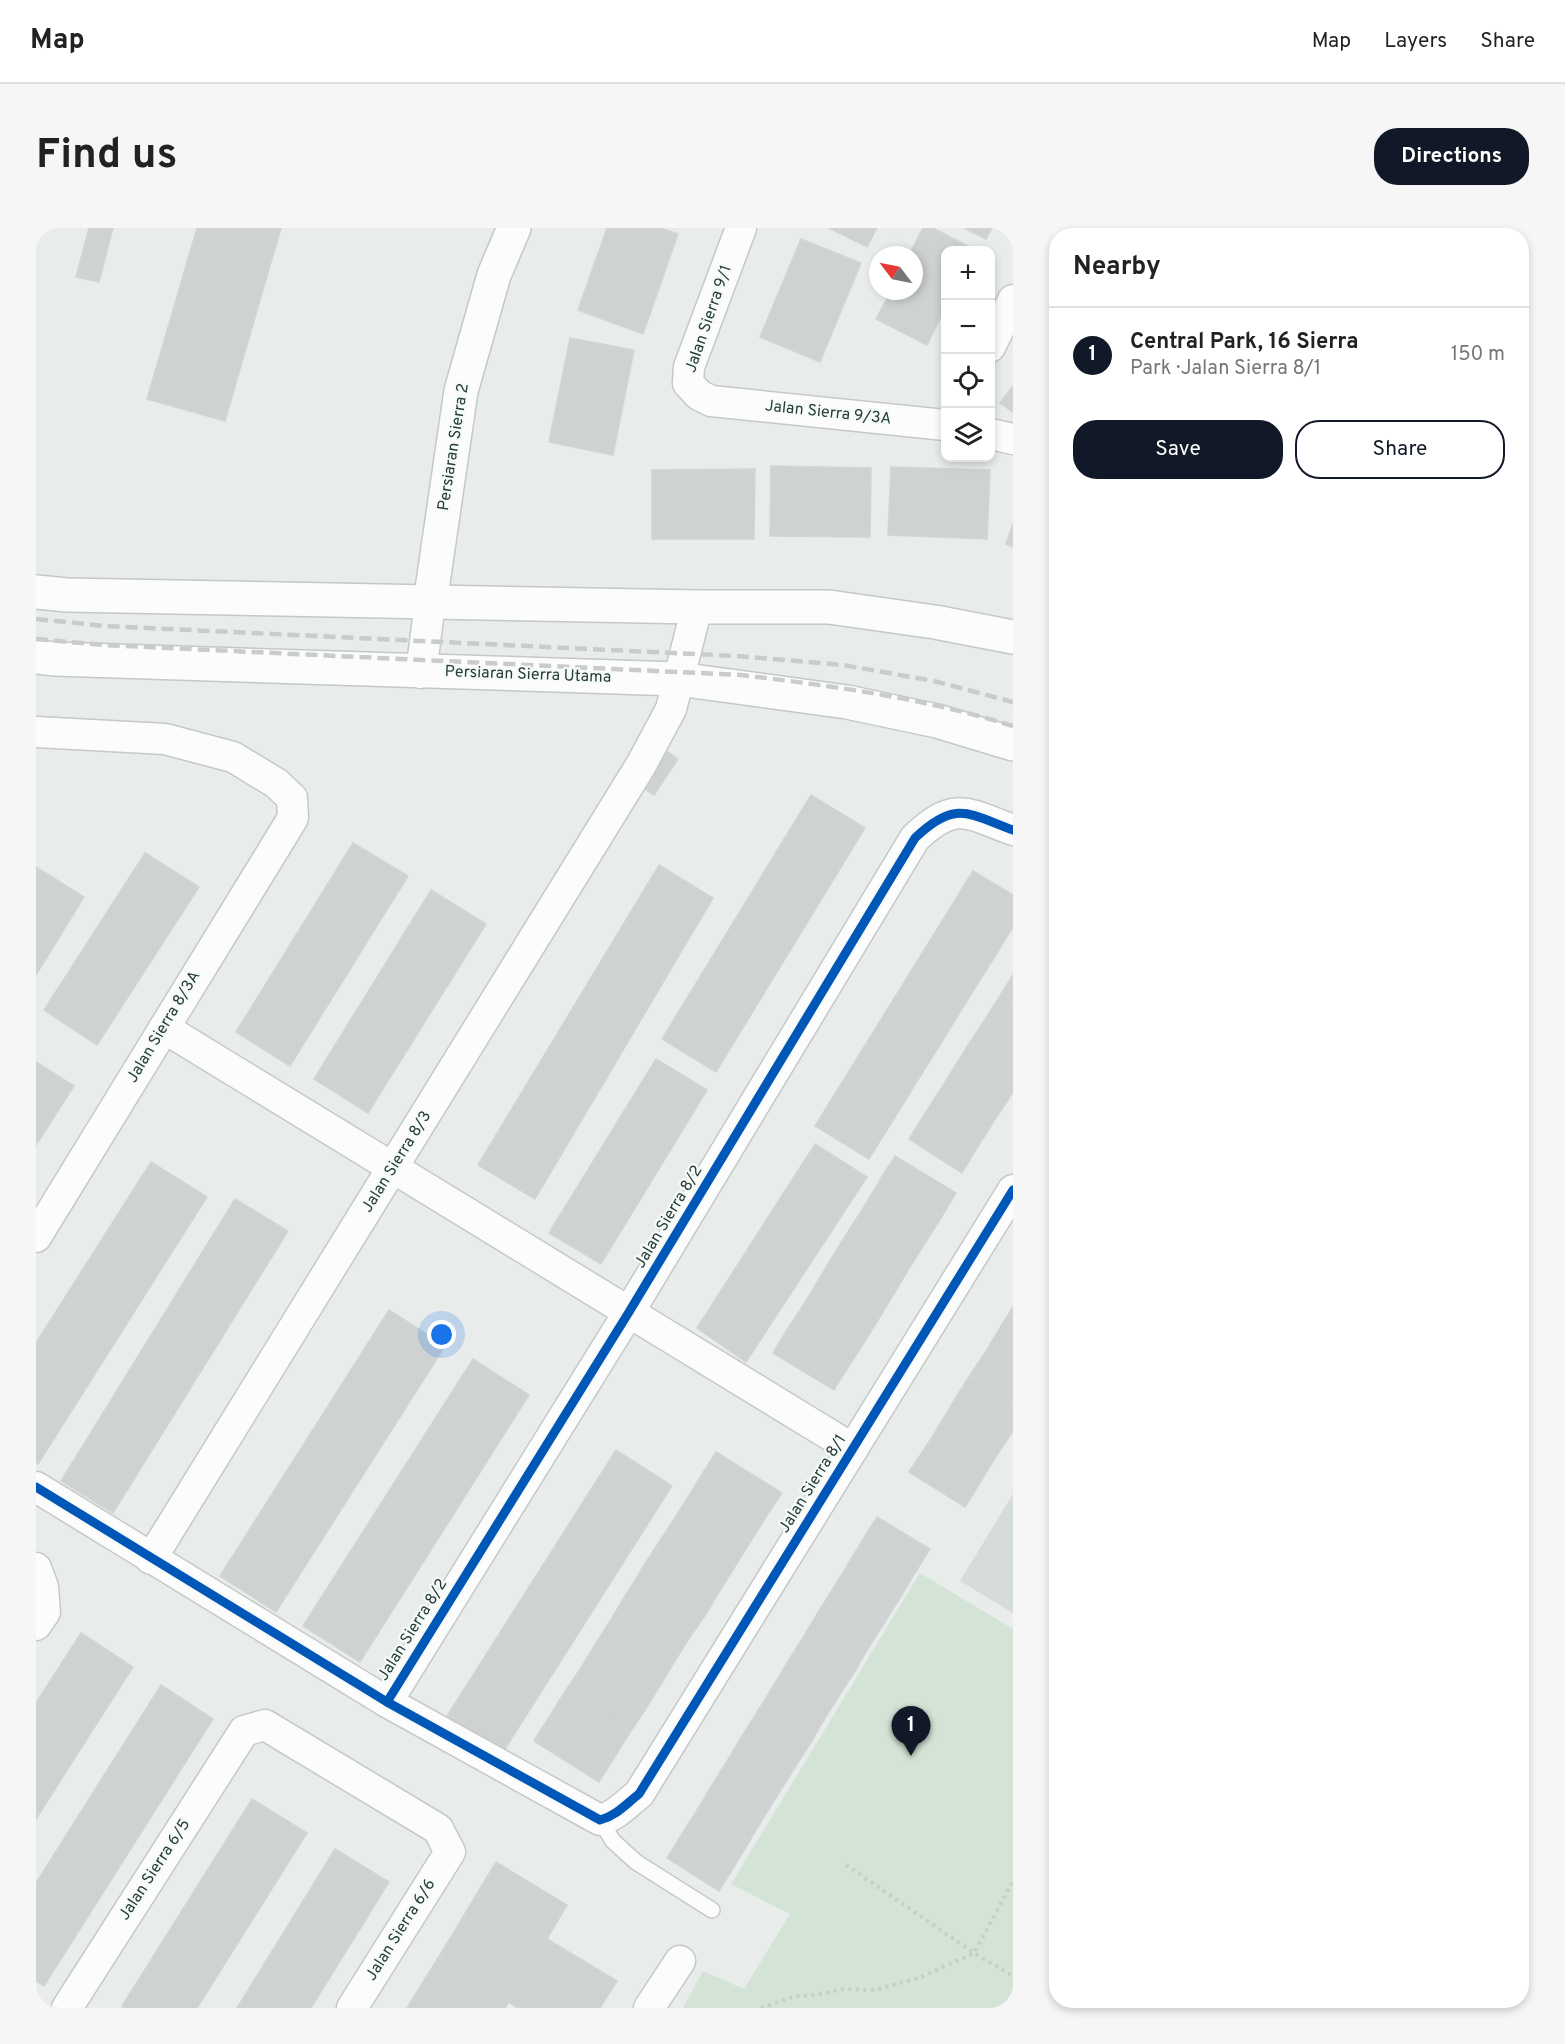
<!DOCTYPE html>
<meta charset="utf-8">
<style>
body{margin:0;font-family:Overpass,sans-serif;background:#f6f6f6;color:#222}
.controls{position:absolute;right:18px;top:18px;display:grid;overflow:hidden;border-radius:12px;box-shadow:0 3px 9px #0003}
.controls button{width:54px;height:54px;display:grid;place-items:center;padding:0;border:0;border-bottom:2px solid #e0e0e0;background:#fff;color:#222;font:30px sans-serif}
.compass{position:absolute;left:833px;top:18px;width:54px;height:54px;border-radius:50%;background:#fff;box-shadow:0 3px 9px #0003;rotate:302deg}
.you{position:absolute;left:406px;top:1107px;width:21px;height:21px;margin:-15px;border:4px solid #fff;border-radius:50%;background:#1a73e8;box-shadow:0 0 0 9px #1a73e833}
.badge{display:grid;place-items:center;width:39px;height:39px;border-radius:50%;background:#111827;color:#fff;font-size:20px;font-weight:700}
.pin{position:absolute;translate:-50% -50px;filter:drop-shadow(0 2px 3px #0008)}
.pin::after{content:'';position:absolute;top:32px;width:21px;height:18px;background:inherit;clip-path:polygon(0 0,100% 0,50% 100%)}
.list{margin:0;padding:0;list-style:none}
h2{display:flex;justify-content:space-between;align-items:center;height:78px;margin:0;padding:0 24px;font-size:26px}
h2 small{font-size:20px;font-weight:400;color:#767676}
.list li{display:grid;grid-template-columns:39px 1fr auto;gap:18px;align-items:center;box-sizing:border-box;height:96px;padding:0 24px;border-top:2px solid #e0e0e0}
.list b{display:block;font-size:22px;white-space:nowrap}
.list p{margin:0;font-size:20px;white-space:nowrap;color:#767676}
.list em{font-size:20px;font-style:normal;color:#767676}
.actions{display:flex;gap:12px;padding:18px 24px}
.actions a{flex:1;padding:14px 0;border:2px solid #111827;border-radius:24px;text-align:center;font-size:21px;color:#111827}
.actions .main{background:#111827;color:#fff}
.icon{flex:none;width:33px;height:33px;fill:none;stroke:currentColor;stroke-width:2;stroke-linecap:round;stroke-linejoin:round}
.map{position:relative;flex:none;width:977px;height:1780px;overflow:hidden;border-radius:24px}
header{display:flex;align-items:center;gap:36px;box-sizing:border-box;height:84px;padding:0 30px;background:#fff;border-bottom:2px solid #e0e0e0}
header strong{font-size:28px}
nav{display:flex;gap:33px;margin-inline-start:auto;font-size:21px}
.intro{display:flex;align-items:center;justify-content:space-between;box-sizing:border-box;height:144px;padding:0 36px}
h1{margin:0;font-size:42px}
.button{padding:15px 27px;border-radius:24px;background:#111827;color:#fff;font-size:21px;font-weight:700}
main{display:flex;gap:36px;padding:0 36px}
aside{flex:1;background:#fff;border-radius:24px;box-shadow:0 3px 9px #0003}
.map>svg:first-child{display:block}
.built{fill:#d6ddd9}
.green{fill:#d3e4d6}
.building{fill:#ced3d1;stroke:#d1d5d3;stroke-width:1.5}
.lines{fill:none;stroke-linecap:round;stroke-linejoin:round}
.lane-casing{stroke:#c5c9c7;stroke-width:18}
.street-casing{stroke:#c5c9c7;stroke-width:33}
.secondary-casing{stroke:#c3c9c7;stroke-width:36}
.path{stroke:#c7ceca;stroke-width:4;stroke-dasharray:3 4.5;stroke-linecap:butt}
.lane{stroke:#fcfcfc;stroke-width:15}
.street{stroke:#fcfcfc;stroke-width:30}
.secondary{stroke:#fcfcfc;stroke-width:33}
.rail{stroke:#c9cccb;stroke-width:4.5;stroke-dasharray:12 6;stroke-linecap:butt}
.cycleway-casing{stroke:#f6faf8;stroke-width:13}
.cycleway{stroke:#0057b8;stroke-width:9}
.labels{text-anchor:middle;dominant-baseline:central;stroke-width:4.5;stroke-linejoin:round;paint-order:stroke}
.street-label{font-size:16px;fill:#263e35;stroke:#f6faf8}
</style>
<header>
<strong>Map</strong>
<nav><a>Map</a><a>Layers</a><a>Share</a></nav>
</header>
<div class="intro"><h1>Find us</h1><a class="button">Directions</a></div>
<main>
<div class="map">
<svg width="977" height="1780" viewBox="0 0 977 1780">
<rect width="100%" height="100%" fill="#e8ecea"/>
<polygon class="built" points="977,1266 977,1385 924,1353"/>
<polygon class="green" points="884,1345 977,1401 977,1780 647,1780 667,1743 708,1761 754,1686 695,1656"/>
<g class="building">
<polygon points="53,0 77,0 63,54 40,49"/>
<polygon points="161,0 245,0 189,193 111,171"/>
<polygon points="571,0 625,0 642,6 607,106 542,82"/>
<polygon points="793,0 841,0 831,19"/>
<polygon points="887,0 897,0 939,22 909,22 909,80 891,117 840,91 855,63 878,63 878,27 873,27"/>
<polygon points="928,0 956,0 950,11"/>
<polygon points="765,11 825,35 784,134 724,109"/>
<polygon points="534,110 598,122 577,227 513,214"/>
<polygon points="976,159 977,159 977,184 964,175"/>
<polygon points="735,238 835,240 834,309 734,308"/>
<polygon points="855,239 954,242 951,311 852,307"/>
<polygon points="719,241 718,311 616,311 616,242"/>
<polygon points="977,296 977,319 970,316"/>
<polygon points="608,508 642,531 618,567 584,545"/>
<polygon points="775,567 829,600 680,844 626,811"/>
<polygon points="317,615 372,648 254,838 200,804"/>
<polygon points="109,625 163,659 61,817 8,782"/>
<polygon points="623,637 677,670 499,971 442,937"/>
<polygon points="0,639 48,669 0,747"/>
<polygon points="937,643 977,667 977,699 833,931 779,898"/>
<polygon points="395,662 450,696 332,885 278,851"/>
<polygon points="977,747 977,773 965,766"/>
<polygon points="965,766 977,773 977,807 950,790"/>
<polygon points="950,790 977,807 977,841 934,814"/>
<polygon points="934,814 977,841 977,864 972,872 919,838"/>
<polygon points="620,831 671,862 565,1036 513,1005"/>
<polygon points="0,834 38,858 0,917"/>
<polygon points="919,838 972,872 956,896 904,862"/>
<polygon points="904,862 956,896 941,920 888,887"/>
<polygon points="888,887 941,920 926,945 873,911"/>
<polygon points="779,916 831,949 710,1134 661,1100"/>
<polygon points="859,928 920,965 905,990 844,952"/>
<polygon points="115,934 171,969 2,1236 0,1235 0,1115"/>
<polygon points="844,952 905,990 889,1015 829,977"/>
<polygon points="199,971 252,1003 77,1285 25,1253"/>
<polygon points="829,977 889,1015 874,1039 813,1002"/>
<polygon points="813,1002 874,1039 859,1064 798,1026"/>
<polygon points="798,1026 859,1064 844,1089 783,1051"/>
<polygon points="783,1051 844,1089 829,1113 768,1076"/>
<polygon points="768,1076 829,1113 813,1138 752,1100"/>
<polygon points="977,1079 977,1106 965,1098"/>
<polygon points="353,1082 409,1118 240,1384 184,1348"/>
<polygon points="965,1098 977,1106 977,1140 950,1123"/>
<polygon points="752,1100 813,1138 798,1162 737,1125"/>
<polygon points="950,1123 977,1140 977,1174 934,1147"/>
<polygon points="437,1131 493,1167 324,1434 267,1398"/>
<polygon points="934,1147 977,1174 977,1202 975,1206 919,1171"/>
<polygon points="919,1171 975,1206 959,1230 904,1196"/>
<polygon points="904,1196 959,1230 944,1255 889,1220"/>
<polygon points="889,1220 944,1255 929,1279 873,1244"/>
<polygon points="580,1222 636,1258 467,1524 411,1488"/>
<polygon points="680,1224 746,1265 730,1289 665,1248"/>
<polygon points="665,1248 730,1289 715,1313 650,1272"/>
<polygon points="650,1272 715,1313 700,1337 635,1296"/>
<polygon points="841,1289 894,1321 879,1345 826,1313"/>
<polygon points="635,1296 700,1337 685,1361 619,1320"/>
<polygon points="826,1313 879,1345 864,1370 811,1338"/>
<polygon points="619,1320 685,1361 670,1386 604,1344"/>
<polygon points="811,1338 864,1370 849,1394 796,1362"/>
<polygon points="604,1344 670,1386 654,1409 589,1368"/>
<polygon points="796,1362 849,1394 833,1419 781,1386"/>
<polygon points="589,1368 654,1409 639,1433 574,1393"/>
<polygon points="781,1386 833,1419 819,1443 766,1411"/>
<polygon points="574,1393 639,1433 624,1458 559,1417"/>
<polygon points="45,1405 97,1439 0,1591 0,1475"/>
<polygon points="766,1411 819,1443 803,1468 751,1435"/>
<polygon points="559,1417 624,1458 609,1482 544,1441"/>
<polygon points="751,1435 803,1468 788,1492 736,1460"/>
<polygon points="544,1441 609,1482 593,1506 528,1465"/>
<polygon points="125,1457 177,1491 8,1758 0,1753 0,1655"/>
<polygon points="736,1460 788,1492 774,1516 721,1484"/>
<polygon points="528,1465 593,1506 578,1530 513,1489"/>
<polygon points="721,1484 774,1516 758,1541 706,1508"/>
<polygon points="513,1489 578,1530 563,1554 498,1513"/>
<polygon points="706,1508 758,1541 743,1565 691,1533"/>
<polygon points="691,1533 743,1565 728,1589 676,1557"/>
<polygon points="676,1557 728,1589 713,1614 661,1582"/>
<polygon points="216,1571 271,1605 161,1780 89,1780 86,1778"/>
<polygon points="661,1582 713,1614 698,1639 646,1606"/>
<polygon points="646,1606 698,1639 683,1663 631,1630"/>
<polygon points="299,1621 353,1654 275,1780 201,1780"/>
<polygon points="460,1634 531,1677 511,1711 440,1667"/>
<polygon points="440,1667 511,1711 492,1742 421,1699"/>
<polygon points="421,1699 492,1742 473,1774 402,1730"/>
<polygon points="511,1711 581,1753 564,1780 553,1780 492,1742"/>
<polygon points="402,1730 473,1774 469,1780 412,1780 382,1762"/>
<polygon points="492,1742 553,1780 482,1780 473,1774"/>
<polygon points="382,1762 412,1780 371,1780"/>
</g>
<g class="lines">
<defs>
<polyline id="lane" points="564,1592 577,1613 600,1634 676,1682"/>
<g id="street">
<polyline points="705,0 653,139 652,155 663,167 675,173 909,197"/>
<polyline points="954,119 977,72"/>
<polyline points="954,206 977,211"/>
<polyline points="385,445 394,375"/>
<polyline points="0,504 129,511 197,529 240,555 256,570 257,590 0,1009"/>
<polyline points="128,800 817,1221"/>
<path d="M0,1259L351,1474L564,1592C580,1588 590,1576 603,1566L977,962"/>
<polyline points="115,1331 605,537 635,481 661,379"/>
<polyline points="0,1340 7,1359 9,1384 0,1397"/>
<path d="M351,1474L593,1084L879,610C919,572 931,585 977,602"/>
<polyline points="31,1780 208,1503 229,1497 402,1601 414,1624 316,1780"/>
<polyline points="613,1780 644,1733"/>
</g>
<g id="secondary">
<polyline points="0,364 31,367 661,379 793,379 899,394 977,409"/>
<polyline points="394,375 425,163 458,47 478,0"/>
<polyline points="0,429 19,431 642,451 811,474 901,493 977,516"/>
</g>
</defs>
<use href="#lane" class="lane-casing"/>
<use href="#street" class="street-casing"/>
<use href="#secondary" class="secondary-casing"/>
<g class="path">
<polyline points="810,1637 938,1725 977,1748"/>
<polyline points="725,1780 760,1768 780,1767 807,1761 840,1762 885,1749 938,1725 977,1653"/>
</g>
<use href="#lane" class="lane"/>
<use href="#street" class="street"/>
<use href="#secondary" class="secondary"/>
<g class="rail">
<polyline points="0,391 69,398 701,428 807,437 898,453 977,474"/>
<path d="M0,411L68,417L705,447C797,458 888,470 977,498"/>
</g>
<defs>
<g id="cycleway">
<path d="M0,1259L351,1474L564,1592C580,1588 590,1576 603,1566L977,962"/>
<path d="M351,1474L593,1084L879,610C919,572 931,585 977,602"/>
</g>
</defs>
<use href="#cycleway" class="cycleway-casing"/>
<use href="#cycleway" class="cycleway"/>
</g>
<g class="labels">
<g class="street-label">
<text transform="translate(673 91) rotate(-71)">Jalan Sierra 9/1</text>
<text transform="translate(792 185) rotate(6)">Jalan Sierra 9/3A</text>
<text transform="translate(418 219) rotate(-81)">Persiaran Sierra 2</text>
<text transform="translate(492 447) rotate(2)">Persiaran Sierra Utama</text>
<text transform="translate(128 799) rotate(-59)">Jalan Sierra 8/3A</text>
<text transform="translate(361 934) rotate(-58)">Jalan Sierra 8/3</text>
<text transform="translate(633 989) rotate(-59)">Jalan Sierra 8/2</text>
<text transform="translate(777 1256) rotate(-58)">Jalan Sierra 8/1</text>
<text transform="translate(377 1402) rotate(-58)">Jalan Sierra 8/2</text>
<text transform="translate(119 1642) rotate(-57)">Jalan Sierra 6/5</text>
<text transform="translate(365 1702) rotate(-58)">Jalan Sierra 6/6</text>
</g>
</g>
</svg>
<div class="controls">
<button>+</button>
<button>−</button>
<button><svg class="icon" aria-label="locate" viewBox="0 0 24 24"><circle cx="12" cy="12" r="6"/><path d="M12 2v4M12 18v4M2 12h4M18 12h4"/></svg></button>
<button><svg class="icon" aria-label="layers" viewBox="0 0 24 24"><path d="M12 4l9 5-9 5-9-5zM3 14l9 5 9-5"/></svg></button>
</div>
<svg class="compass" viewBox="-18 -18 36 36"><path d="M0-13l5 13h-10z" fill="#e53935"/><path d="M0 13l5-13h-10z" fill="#767676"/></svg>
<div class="you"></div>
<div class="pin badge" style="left:875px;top:1528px">1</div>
</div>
<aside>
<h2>Nearby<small></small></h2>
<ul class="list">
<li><span class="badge">1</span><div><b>Central Park, 16 Sierra</b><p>Park · Jalan Sierra 8/1</p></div><em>150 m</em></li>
</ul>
<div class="actions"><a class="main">Save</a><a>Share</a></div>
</aside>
</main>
